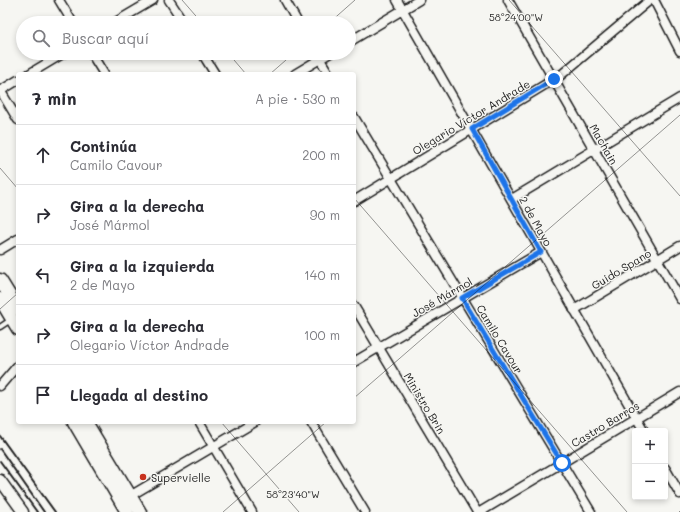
<!DOCTYPE html>
<html lang="es">
<meta charset="utf-8">
<style>
body{margin:0;font-family:Mali,sans-serif;background:#f2f2f3;color:#2b2b33}
.controls{position:absolute;right:12px;bottom:12px;display:grid;overflow:hidden;border-radius:4px;box-shadow:0 2px 6px #0003}
.controls button{width:36px;height:36px;display:grid;place-items:center;padding:0;border:0;border-bottom:1px solid #e1e1e2;background:#fff;color:#2b2b33;font:20px sans-serif}
.stop{position:absolute;width:12px;height:12px;margin:-9px;border:3px solid #1a73e8;border-radius:50%;background:#fff}
.stop.end{background:#1a73e8;border-color:#fff;box-shadow:0 1px 4px #0008}
.list{margin:0;padding:0;list-style:none}
h2{display:flex;justify-content:space-between;align-items:center;height:52px;margin:0;padding:0 16px;font-size:17px}
h2 small{font-size:13px;font-weight:400;color:#7c7c81}
.list li{display:grid;grid-template-columns:26px 1fr auto;gap:12px;align-items:center;box-sizing:border-box;height:60px;padding:0 16px;border-top:1px solid #e1e1e2}
.list b{display:block;font-size:15px;white-space:nowrap}
.list p{margin:0;font-size:13px;white-space:nowrap;color:#7c7c81}
.list em{font-size:13px;font-style:normal;color:#7c7c81}
.icon{flex:none;width:22px;height:22px;fill:none;stroke:currentColor;stroke-width:2;stroke-linecap:round;stroke-linejoin:round}
.map{position:relative;flex:none;width:680px;height:512px;overflow:hidden}
.search{position:absolute;background:#fff;box-shadow:0 2px 6px #0003;left:16px;top:16px;width:340px;height:44px;display:flex;align-items:center;gap:10px;box-sizing:border-box;padding:0 14px;border-radius:22px;color:#7c7c81;font-size:15px}
.panel{position:absolute;background:#fff;box-shadow:0 2px 6px #0003;left:16px;top:72px;width:340px;height:352px;border-radius:4px}
.map>svg:first-child{display:block}
.lines{fill:none;stroke-linecap:round;stroke-linejoin:round}
.service-casing{stroke:#1c1c1c;stroke-width:7}
.minor-casing{stroke:#1c1c1c;stroke-width:11}
.tertiary-casing{stroke:#1c1c1c;stroke-width:13}
.primary-casing{stroke:#1c1c1c;stroke-width:15}
.service{stroke:#f6f6f2;stroke-width:4}
.minor{stroke:#f6f6f2;stroke-width:8}
.tertiary{stroke:#f6f6f2;stroke-width:10}
.primary{stroke:#f6f6f2;stroke-width:12}
.rail{stroke:#1c1c1c;stroke-width:2}
.route{stroke:#1a73e8;stroke-width:5}
.ticks{fill:none;stroke:#1c1c1c;stroke-width:1;stroke-opacity:0.45}
.poi-dot{fill:#c8321e;stroke:#f6f6f2;stroke-width:1.5}
.labels{text-anchor:middle;dominant-baseline:central;stroke-width:3;stroke-linejoin:round;paint-order:stroke}
.street-label{font-size:11px;fill:#1c1c1c;stroke:#f6f6f2}
.poi-label{font-size:11px;fill:#1c1c1c;stroke:#f6f6f2;text-anchor:start}
.ticks-label{font-size:10px;text-anchor:middle;fill:#1c1c1c;stroke:#f6f6f2;stroke-width:3;stroke-linejoin:round;paint-order:stroke}
</style>
<div class="map">
<svg width="680" height="512" viewBox="0 0 680 512">
<rect width="100%" height="100%" fill="#f6f6f2"/>
<filter id="ink" filterUnits="userSpaceOnUse"><feTurbulence type="fractalNoise" baseFrequency=".025" numOctaves="2"/><feDisplacementMap in="SourceGraphic" scale="8" xChannelSelector="R" yChannelSelector="G"/><feConvolveMatrix kernelMatrix="1 2 1 2 8 2 1 2 1" color-interpolation-filters="sRGB"/></filter>
<g filter="url(#ink)">
<g class="lines">
<defs>
<polyline id="service" points="0,327 12,319"/>
<g id="minor">
<polyline points="59,0 73,23"/>
<polyline points="169,0 184,23"/>
<polyline points="285,0 298,23"/>
<polyline points="397,0 644,431"/>
<polyline points="508,0 680,299"/>
<polyline points="654,0 680,51"/>
<polyline points="114,23 153,0"/>
<polyline points="349,42 419,0"/>
<polyline points="91,53 104,74"/>
<polyline points="202,53 215,74"/>
<polyline points="316,53 329,74"/>
<polyline points="29,74 64,53"/>
<polyline points="295,74 330,53"/>
<polyline points="0,90 18,120"/>
<polyline points="0,91 18,80"/>
<polyline points="354,117 591,512"/>
<polyline points="512,199 680,98"/>
<polyline points="354,201 561,75 650,0"/>
<polyline points="0,250 18,239"/>
<polyline points="354,306 477,512"/>
<polyline points="574,310 680,246"/>
<polyline points="354,362 541,252"/>
<polyline points="0,386 18,365"/>
<polyline points="199,422 252,512"/>
<polyline points="311,422 365,512"/>
<polyline points="665,468 680,494"/>
<polyline points="130,496 255,422"/>
<polyline points="480,512 680,392"/>
</g>
<polyline id="tertiary" points="0,480 23,512"/>
<g id="primary">
<polyline points="0,280 18,309"/>
<polyline points="0,299 18,329"/>
<polyline points="74,422 127,512"/>
<polyline points="86,422 140,512"/>
</g>
</defs>
<use href="#service" class="service-casing"/>
<use href="#minor" class="minor-casing"/>
<use href="#tertiary" class="tertiary-casing"/>
<use href="#primary" class="primary-casing"/>
<use href="#service" class="service"/>
<use href="#minor" class="minor"/>
<use href="#tertiary" class="tertiary"/>
<use href="#primary" class="primary"/>
<g class="rail">
<polyline points="0,436 55,512"/>
<polyline points="0,449 44,512"/>
<polyline points="0,461 37,512"/>
</g>
</g>
</g>
<g class="lines" filter="url(#ink)">
<polyline class="route" points="554,79 472,129 541,252 462,298 562,463"/>
</g>
<path class="ticks" d="M182,0L202,23M509,0L680,196M329,23L355,0M228,53L246,74M270,74L294,53M0,168L18,189M354,198L627,512M0,309L18,293M354,398L680,115M221,422L299,512M223,512L326,422M679,512L680,511"/>
<circle class="poi-dot" cx="143" cy="477" r="4"/>
<g class="labels">
<g class="street-label">
<text transform="translate(471 117) rotate(-31)">Olegario Víctor Andrade</text>
<text transform="translate(604 144) rotate(60)">Machain</text>
<text transform="translate(536 221) rotate(61)">2 de Mayo</text>
<text transform="translate(621 269) rotate(-31)">Guido Spano</text>
<text transform="translate(442 297) rotate(-30)">José Mármol</text>
<text transform="translate(500 339) rotate(59)">Camilo Cavour</text>
<text transform="translate(425 403) rotate(59)">Ministro Brin</text>
<text transform="translate(605 424) rotate(-31)">Castro Barros</text>
</g>
<g class="poi-label">
<text x="151" y="477">Supervielle</text>
</g>
</g>
<g class="ticks-label">
<text x="516" y="21">58°24'00"W</text>
<text x="293" y="498">58°23'40"W</text>
</g>
</svg>
<div class="controls">
<button>+</button>
<button>−</button>
</div>
<div class="stop" style="left:562px;top:463px"></div>
<div class="stop end" style="left:554px;top:79px"></div>
<div class="search"><svg class="icon" aria-label="search" viewBox="0 0 24 24"><circle cx="10" cy="10" r="6"/><path d="M15 15l6 6"/></svg>Buscar aquí</div>
<section class="panel">
<h2>7 min<small>A pie · 530 m</small></h2>
<ul class="list">
<li><svg class="icon" aria-label="ahead" viewBox="0 0 24 24"><path d="M12 20V5M6 11l6-6 6 6"/></svg><div><b>Continúa</b><p>Camilo Cavour</p></div><em>200 m</em></li>
<li><svg class="icon" aria-label="right" viewBox="0 0 24 24"><path d="M7 20v-9h11M14 6l5 5-5 5"/></svg><div><b>Gira a la derecha</b><p>José Mármol</p></div><em>90 m</em></li>
<li><svg class="icon" aria-label="left" viewBox="0 0 24 24"><path d="M17 20v-9H6M10 6l-5 5 5 5"/></svg><div><b>Gira a la izquierda</b><p>2 de Mayo</p></div><em>140 m</em></li>
<li><svg class="icon" aria-label="right" viewBox="0 0 24 24"><path d="M7 20v-9h11M14 6l5 5-5 5"/></svg><div><b>Gira a la derecha</b><p>Olegario Víctor Andrade</p></div><em>100 m</em></li>
<li><svg class="icon" aria-label="arrive" viewBox="0 0 24 24"><path d="M6 21V4h12l-3 4 3 4H6"/></svg><div><b>Llegada al destino</b></div></li>
</ul>
</section>
</div>
